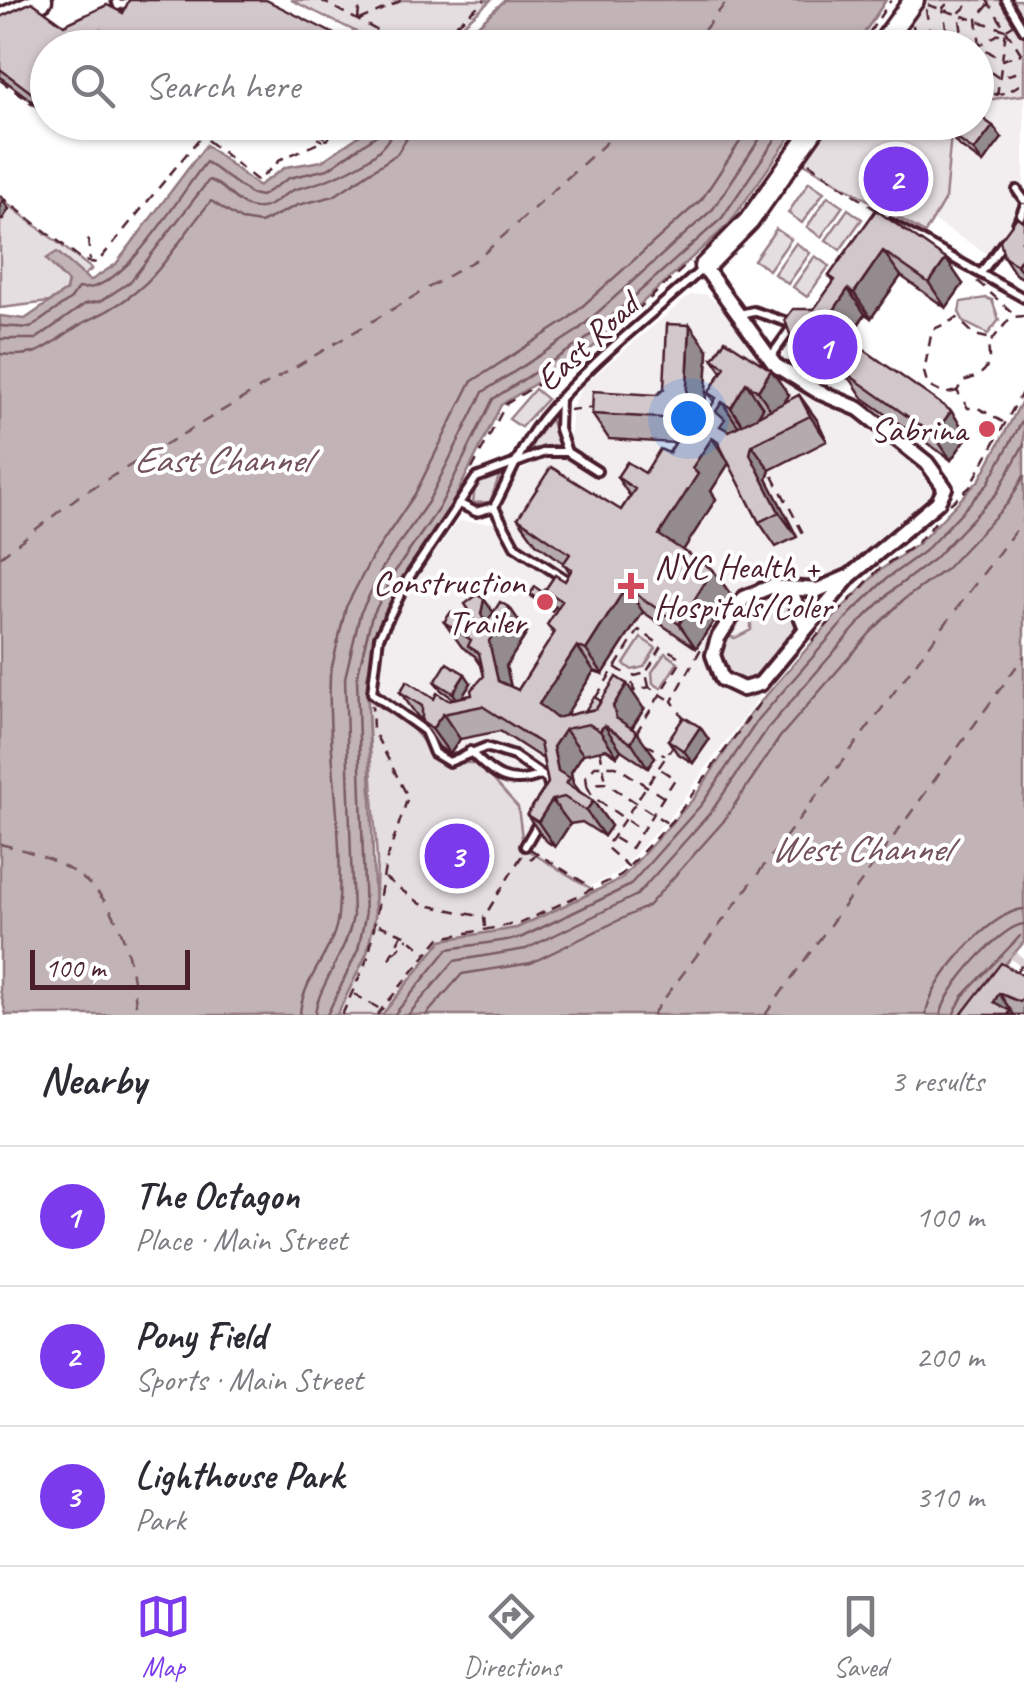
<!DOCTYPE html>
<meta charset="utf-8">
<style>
body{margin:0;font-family:Caveat,sans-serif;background:#f7f7f7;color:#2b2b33}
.scale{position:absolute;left:30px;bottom:25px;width:160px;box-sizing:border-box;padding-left:10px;border:5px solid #4a1f2b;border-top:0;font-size:28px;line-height:35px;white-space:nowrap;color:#4a1f2b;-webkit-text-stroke:8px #fff;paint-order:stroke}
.you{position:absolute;left:688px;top:418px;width:35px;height:35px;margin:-25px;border:8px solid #fff;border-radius:50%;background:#1a73e8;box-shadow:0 0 0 15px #1a73e833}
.badge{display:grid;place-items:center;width:65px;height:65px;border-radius:50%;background:#7c3aed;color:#fff;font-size:32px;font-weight:700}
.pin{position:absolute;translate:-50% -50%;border:5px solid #fff;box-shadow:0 2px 10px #0006}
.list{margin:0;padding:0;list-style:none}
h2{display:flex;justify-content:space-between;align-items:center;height:130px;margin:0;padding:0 40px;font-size:42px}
h2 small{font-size:32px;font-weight:400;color:#7c7c81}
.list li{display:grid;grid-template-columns:65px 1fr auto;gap:30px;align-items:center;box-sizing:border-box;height:140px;padding:0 40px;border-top:2px solid #e1e1e2}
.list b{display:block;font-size:38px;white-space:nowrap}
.list p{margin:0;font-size:32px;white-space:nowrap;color:#7c7c81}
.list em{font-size:32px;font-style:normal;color:#7c7c81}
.icon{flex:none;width:55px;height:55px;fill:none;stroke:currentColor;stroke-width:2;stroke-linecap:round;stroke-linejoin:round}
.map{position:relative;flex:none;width:1024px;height:1015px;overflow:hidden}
.search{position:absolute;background:#fff;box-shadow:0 2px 8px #0004;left:30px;right:30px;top:30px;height:110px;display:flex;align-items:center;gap:25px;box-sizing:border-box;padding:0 35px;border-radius:55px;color:#7c7c81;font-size:38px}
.sheet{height:550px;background:#fff}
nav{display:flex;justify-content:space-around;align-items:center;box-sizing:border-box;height:140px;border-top:2px solid #e1e1e2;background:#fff;font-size:28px;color:#7c7c81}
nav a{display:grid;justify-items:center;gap:5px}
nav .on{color:#7c3aed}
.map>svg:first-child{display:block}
.built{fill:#f2eeef}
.green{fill:#e5dee0;stroke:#987e86;stroke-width:2.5}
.water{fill:#c1b3b6;stroke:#91787e;stroke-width:2.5}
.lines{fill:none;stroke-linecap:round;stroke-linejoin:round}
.shore{stroke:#7a5a63;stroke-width:2.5}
.ferry{stroke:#74535c;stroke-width:2.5;stroke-dasharray:12 10;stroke-linecap:butt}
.highway-tunnel{stroke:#dbd2d5;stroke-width:22;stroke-dasharray:22 11;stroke-linecap:butt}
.lane-casing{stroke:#4a1f2b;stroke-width:14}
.street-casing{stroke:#4a1f2b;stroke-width:20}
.secondary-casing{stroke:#4a1f2b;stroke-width:25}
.path{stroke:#4a1f2b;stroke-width:2.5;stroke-dasharray:10 8;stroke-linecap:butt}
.lane{stroke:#fff;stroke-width:6}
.street{stroke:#fff;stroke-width:12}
.secondary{stroke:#fff;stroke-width:18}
.wall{fill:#b5abaf;stroke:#4a1f2b;stroke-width:2.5}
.shaded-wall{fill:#938b8e;stroke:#4a1f2b;stroke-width:2.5}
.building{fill:#d2c7cb;stroke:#4a1f2b;stroke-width:2.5}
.poi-dot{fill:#d1495b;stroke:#fff;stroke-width:4}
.labels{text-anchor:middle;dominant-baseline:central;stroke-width:8;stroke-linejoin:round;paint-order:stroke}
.street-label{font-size:35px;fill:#4a1f2b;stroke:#fff}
.poi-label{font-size:35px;fill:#4a1f2b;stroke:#fff;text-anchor:end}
.water-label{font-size:38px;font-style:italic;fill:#74535c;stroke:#fff}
</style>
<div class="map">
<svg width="1024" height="1015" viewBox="0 0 1024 1015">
<rect width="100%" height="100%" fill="#fff"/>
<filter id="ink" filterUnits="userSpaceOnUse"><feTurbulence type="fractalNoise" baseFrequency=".01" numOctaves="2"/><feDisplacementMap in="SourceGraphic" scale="20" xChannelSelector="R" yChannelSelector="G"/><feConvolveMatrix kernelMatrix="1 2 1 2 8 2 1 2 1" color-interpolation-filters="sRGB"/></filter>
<g filter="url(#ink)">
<g class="built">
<polygon points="1005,95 1024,95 1024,223 996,259 932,220 945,199 951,133 959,123 976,122 977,101"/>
<polygon points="706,294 722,307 766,371 775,376 790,360 821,384 849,397 943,468 952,480 952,490 949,499 817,619 669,818 616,874 588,887 529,851 523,845 517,807 472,763 441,764 412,728 375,703 379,653 402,598 458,521 493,523 518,473 542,459 555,459 571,431 573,405 583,385 690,295"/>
</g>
<g class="green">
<polygon points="291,0 491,0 437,47 388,47"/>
<polygon points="923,0 1024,0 1024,95 977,101 976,48 885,48"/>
<polygon points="826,123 959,123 951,134 945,199 925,233 797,159"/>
<polygon points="809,182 824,192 802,223 788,213"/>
<polygon points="828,196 843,206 821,237 807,227"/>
<polygon points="0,198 92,269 83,276 75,271 55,269 68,282 66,291 49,302 0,308"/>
<polygon points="848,209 862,219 840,250 826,240"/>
<polygon points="776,229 791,239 769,270 754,260"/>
<polygon points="796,243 810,253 788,284 774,274"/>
<polygon points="815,256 829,266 807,297 793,287"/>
<polygon points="986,298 992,300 999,320 988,334 964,322 959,312 961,302"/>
<polygon points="535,389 547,399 521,427 509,419"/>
<polygon points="550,419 559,445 532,449 531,445"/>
<polygon points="501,471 490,502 473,503 475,485"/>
<polygon points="777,593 787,597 797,623 793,632 753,681 744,683 726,675 718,650 725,636 735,638 751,630 751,615 744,607 758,594"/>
<polygon points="641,638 656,648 644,667 632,670 624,664"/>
<polygon points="665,653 678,662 661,688 653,683 652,672"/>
<polygon points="367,698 412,728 441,763 478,763 518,807 523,845 529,851 595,891 517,928 443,940 382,1015 337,1015 375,917 377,861"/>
</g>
<g class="water">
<polygon points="505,0 886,0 855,47 454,47"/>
<polygon points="378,123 800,123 729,224 592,348 501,405 448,512 403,579 380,624 367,678 375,917 367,953 337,1015 6,1015 0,990 0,316 25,319 66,291 68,282 46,259 57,252 90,281 116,264 206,145 258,186 286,167 322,161"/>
<polygon points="1024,397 1024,942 961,1015 382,1015 442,940 517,928 621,879 694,798 750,714 844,606 879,571 919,543 980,479"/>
</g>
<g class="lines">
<g class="shore">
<path d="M0,326L30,328L71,299L78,288C124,296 178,195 206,162L251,194L261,196L289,178L328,169L378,134L382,122"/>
<path d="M0,339H36L85,304L101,301L130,282L209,180C225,184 236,206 254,208C272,211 281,193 296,189C326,182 392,159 394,122"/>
<path d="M0,354C51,360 51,337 91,319C158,288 166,255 211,201L241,220L260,223L298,205L334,196L397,154L407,138L409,122"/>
<path d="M300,1015C301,979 335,952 338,915C345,835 327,755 330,675L346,607L371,559L415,494L471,382L567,320L702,199L753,122"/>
<path d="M315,1015C316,990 347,952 353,916L345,678L360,614L383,567L428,502L483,392L577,331L713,209L771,122"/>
<polyline points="327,1015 358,950 365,917 357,678 371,619 394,573 439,508 493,399 585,340 722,218 787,122"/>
<polyline points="394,1015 448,949 520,938 629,886 702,804 758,720 851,613 886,579 926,550 987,485 1024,418"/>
<polyline points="408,1015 454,961 526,949 637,895 711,812 768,728 860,622 894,589 934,559 997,493 1024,444"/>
<polyline points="426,1015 462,974 531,963 648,906 723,822 780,737 871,632 903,600 946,569 1008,503 1024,476"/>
<path d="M926,1015C927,983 992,910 1024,909"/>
<path d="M941,1015C942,992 1001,925 1024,924"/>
<polyline points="953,1015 963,996 1020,936"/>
</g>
<g class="ferry">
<polyline points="690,48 728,0"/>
<polyline points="0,557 79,496 480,257 629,122"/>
<path d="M0,844C104,868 128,913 137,1015"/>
<polyline points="652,1015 1024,519"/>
<polyline points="765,1015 1024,656"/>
</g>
<polyline class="highway-tunnel" points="975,1015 1024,959"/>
<defs>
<g id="lane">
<polyline points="116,0 118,6 133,0"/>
<polyline points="1006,0 1024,30"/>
<polyline points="1017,190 1024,200"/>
<polyline points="890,223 1024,298"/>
<polyline points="1017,224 1024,207"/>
<polyline points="981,273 1004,242"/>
<polyline points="740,314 753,311 793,324"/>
<polyline points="770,358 792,327"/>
<polyline points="560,399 559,429 567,452"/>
<polyline points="460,504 476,512 494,507"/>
<path d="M494,507C510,477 521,446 543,418C589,362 650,317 703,268"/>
<polyline points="494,507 515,546 571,583"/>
<path d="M470,751C492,775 509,788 541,775"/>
<polyline points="550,790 547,779 514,756 486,747 449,762 434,753 425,731 372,693 379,637 408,579 476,478 545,452 567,452 597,471"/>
<polyline points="525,846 540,820"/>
</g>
<g id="street">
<polyline points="704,267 775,365 819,392 859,409 927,463 945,488 938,502 850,576 760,684 743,689 722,679 713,655 718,638 744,598 770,587 818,590 850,576"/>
<polyline points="791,591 805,626"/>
</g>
<g id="secondary">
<polyline points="0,19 42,0"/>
<polyline points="879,48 914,0"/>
<polyline points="704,267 749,221 819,122"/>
</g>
</defs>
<use href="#lane" class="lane-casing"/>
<use href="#street" class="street-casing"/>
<use href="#secondary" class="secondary-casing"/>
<g class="path">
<polyline points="320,0 410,48"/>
<polyline points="987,0 1024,58"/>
<polyline points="989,4 977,19 980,46 1002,60 1021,54"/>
<polyline points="928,5 1006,30"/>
<polyline points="926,9 932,48"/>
<polyline points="358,19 360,0"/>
<polyline points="359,20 403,0"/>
<polyline points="913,25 916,48"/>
<polyline points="389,38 394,48"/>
<polyline points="429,48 485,0"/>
<polyline points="859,48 891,0"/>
<polyline points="899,48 904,40"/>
<polyline points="949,48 943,8 951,0"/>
<polyline points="964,48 959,13 973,0"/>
<polyline points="976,48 1013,25"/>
<polyline points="976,62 999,78 1024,70"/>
<polyline points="0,80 48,115"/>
<polyline points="976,82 992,92"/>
<polyline points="976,96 1006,93 1024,82"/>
<polyline points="997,96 1006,31"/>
<polyline points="285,122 323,141"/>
<polyline points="950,122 953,128"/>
<polyline points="809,163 876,210"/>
<polyline points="0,196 84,261 97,263 198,140 207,140 258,181 281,159 328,139 338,122"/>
<polyline points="88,239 90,260"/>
<polyline points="977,281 1015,315"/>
<polyline points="957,391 944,394 928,386 924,372 932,330 957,318 975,335 992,339"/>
<polyline points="569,410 591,408"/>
<path d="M1003,422L978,408H968L957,391L963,381C984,375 992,369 988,345L1011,317L1024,316"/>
<polyline points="472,469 506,404 593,350 690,262"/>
<polyline points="773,476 806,539"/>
<polyline points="950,504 970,487 1024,389"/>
<polyline points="812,641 879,569 916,544 939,518"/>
<polyline points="615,667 629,676"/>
<polyline points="649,687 646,673 631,677 634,691 649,687 670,700"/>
<polyline points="596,697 639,630 662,646 646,673"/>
<polyline points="685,720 672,701 702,647"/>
<polyline points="636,733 680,663 678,656 663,647"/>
<polyline points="646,744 665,755"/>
<polyline points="600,750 606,782"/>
<polyline points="587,786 593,797 641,830"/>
<polyline points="663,797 616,766 595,766 586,776 587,784 606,783 667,823"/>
<polyline points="614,838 631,848 675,779 659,768"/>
<polyline points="530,849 591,887"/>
<polyline points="629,867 606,847 673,746"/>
<polyline points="385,878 421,904 484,917"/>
<polyline points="379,925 405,935 426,953"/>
<polyline points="485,927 484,917 521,857 529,860 537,854"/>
<polyline points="402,934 389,959 408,938"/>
<polyline points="1015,973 1024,963"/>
<polyline points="354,994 380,1009"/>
<polyline points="342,1015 369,955 386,862 408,797 373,730 372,705"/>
<polyline points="377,1015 440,938 521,923 621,875 677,815 765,696"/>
</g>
<use href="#lane" class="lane"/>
<use href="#street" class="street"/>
<use href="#secondary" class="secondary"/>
</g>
<g class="wall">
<polygon points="123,13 362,48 48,48 48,113 0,77 0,17 64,25"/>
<polygon points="295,122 332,122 324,137"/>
<polygon points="969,128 1002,138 983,163 958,145 949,133"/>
<polygon points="876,210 963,284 946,308 901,276 871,318 865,314 846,345 859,354 951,411 968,436 951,460 863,398 852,381 838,372 822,375 809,365 792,340 834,282 829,276"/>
<polygon points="1024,222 1024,279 1015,274 1004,257"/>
<polygon points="708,350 705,405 711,407 714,402 708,393 722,372 713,359 789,395 783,404 799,395 817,420 827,441 770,470 767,479 797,537 776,547 759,522 729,463 711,491 716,499 683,550 713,570 731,595 696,648 643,612 603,674 594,671 565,716 585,711 601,701 644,709 632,728 655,757 648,768 621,750 617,756 606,749 583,754 571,772 573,783 580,792 593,801 611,826 604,836 582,822 570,824 555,847 545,840 527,815 548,783 543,759 500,731 460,739 450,754 439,747 422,722 422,719 418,717 400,692 448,700 454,699 441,690 435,682 471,683 462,697 472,695 484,676 481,665 475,656 462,647 444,622 473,627 493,612 510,608 527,633 506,666 511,687 518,690 554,634 547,625 558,609 556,606 552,611 533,598 530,594 551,598 545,590 565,581 570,573 564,563 536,543 518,518 621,510 630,496 617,477 645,473 669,453 675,443 609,439 592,414 657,395"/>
<polygon points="700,727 709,740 693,763 677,753 668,740"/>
<polygon points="1024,976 1024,1015 961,1015"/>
</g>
<g class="shaded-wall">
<polygon points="81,38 87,48 74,48"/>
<polygon points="48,83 48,112 37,97"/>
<polygon points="314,122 332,122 324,137"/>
<polygon points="993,126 1002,138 983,163 974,151"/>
<polygon points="3,201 9,209 2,220 0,218 0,205"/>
<polygon points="883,251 901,276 871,318 854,293"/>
<polygon points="1024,254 1024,275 1017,265"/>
<polygon points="946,259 963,284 946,308 929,283"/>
<polygon points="848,289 865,314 845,343 847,358 830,333 828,319"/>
<polygon points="690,325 708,350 704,429 686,404"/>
<polygon points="771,370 789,395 775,416 758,391"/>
<polygon points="746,383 763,408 748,433 731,408"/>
<polygon points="799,395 817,420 827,441 810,416"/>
<polygon points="722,402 739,427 742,443 720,426 716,411"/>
<polygon points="951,411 968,436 951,460 934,435"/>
<polygon points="712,438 729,463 711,491 716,499 677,560 659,535 692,468"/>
<polygon points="752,445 770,470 767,479 797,537 779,512 750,454"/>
<polygon points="713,570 731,595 696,648 679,624"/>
<polygon points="626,587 643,612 603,674 586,650"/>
<polygon points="484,599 501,623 510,608 527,633 506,666 515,706 498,681 481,614"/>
<polygon points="577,646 594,671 557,729 539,704"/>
<polygon points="465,674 471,683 459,702 453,693"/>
<polygon points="627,684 644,709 630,730 637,732 655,757 648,768 616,718 613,706"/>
<polygon points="443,714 460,739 450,754 432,729"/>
<polygon points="604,725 621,750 617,756 600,731"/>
<polygon points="700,727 709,740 693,763 684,751"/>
<polygon points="565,729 583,754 571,772 573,783 587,803 567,783 558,771 553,747"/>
<polygon points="552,800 570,824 555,847 538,822"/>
<polygon points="593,801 611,826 604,836 586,811"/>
<polygon points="999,993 1014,1015 1003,1015 994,1002"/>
</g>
<g class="building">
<polygon points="129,0 266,0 362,48 136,48 100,30 81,38 74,48 48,48 48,83 37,97 0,69 0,17 32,2 64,25 107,5 123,13"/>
<polygon points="978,115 993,126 974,151 949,133 956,122 962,122 969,128 972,122 976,122"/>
<polygon points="876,210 946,259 929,283 883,251 854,293 848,289 828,319 830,333 859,354 863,349 951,411 934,435 846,373 850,367 820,347 805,350 792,340 785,320 793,309 814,309 835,280 829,276"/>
<polygon points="1017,217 1024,222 1024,237 1022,241 1024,242 1024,254 1017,265 1004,257 1000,240"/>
<polygon points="667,324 690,325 686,404 695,410 700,402 711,407 716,398 708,393 725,367 713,359 725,340 771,370 758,391 746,383 731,408 722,402 716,411 725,419 720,426 729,431 799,395 810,416 752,445 750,454 779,512 759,522 718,442 712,438 692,468 698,474 659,535 713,570 679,624 626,587 586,650 577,646 539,704 556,718 596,709 616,677 627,684 613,706 616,718 637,732 631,743 604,725 600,731 589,724 565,729 553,747 558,771 570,778 566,783 593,801 586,811 564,797 552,800 538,822 527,815 548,783 540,743 482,706 443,714 432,729 422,722 422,706 400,692 407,681 434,699 437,693 448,700 472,695 471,690 484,676 479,653 468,646 471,640 444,622 451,612 473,627 473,616 465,604 477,595 484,599 481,614 486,624 500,602 510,608 489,641 498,681 518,690 555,632 547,625 562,601 545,590 555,575 565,581 572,569 563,564 570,554 518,518 551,467 621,510 635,489 617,477 627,462 645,473 660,449 669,453 687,424 681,419 592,414 593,391 657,395 664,389"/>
<polygon points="535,587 551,598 553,601 549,606 530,594"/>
<polygon points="447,663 465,674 453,693 435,682"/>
<polygon points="594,697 601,701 596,709 585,711"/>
<polygon points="684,717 700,727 684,751 668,740"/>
<polygon points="1001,963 1024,976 1024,996 1020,1002 999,993 994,1002 1010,1011 1008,1015 961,1015"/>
</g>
</g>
<g class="poi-dot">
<circle cx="987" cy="429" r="10"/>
<path d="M626 571h10v10h10v10h-10v10h-10v-10h-10v-10h10z"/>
<circle cx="545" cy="602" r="10"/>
</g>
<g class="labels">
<g class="street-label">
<text transform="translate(587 342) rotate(-43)">East Road</text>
</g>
<g class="poi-label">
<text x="967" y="429">Sabrina</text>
<text x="654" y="566" text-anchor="start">NYC Health +<tspan x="654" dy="40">Hospitals/Coler</tspan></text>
<text x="525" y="582">Construction<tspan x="525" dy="40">Trailer</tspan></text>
</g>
<g class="water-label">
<text x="221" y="459">East Channel</text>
<text x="860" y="848">West Channel</text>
</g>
</g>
</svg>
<div class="scale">100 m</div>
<div class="you"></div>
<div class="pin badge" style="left:825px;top:347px">1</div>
<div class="pin badge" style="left:896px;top:179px">2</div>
<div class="pin badge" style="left:457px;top:856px">3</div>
<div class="search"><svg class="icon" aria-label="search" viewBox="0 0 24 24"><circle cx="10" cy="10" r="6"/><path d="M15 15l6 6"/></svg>Search here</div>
</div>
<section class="sheet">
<h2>Nearby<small>3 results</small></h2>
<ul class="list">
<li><span class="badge">1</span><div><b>The Octagon</b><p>Place · Main Street</p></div><em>100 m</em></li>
<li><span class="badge">2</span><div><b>Pony Field</b><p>Sports · Main Street</p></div><em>200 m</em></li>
<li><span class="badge">3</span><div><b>Lighthouse Park</b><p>Park</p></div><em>310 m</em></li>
</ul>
</section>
<nav>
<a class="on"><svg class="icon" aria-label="map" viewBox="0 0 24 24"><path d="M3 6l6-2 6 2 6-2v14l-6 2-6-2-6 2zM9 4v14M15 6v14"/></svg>Map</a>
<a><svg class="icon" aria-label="directions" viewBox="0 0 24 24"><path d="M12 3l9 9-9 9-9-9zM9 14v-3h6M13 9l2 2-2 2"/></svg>Directions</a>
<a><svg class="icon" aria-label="saved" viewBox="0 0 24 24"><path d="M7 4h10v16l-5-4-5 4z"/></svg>Saved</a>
</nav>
